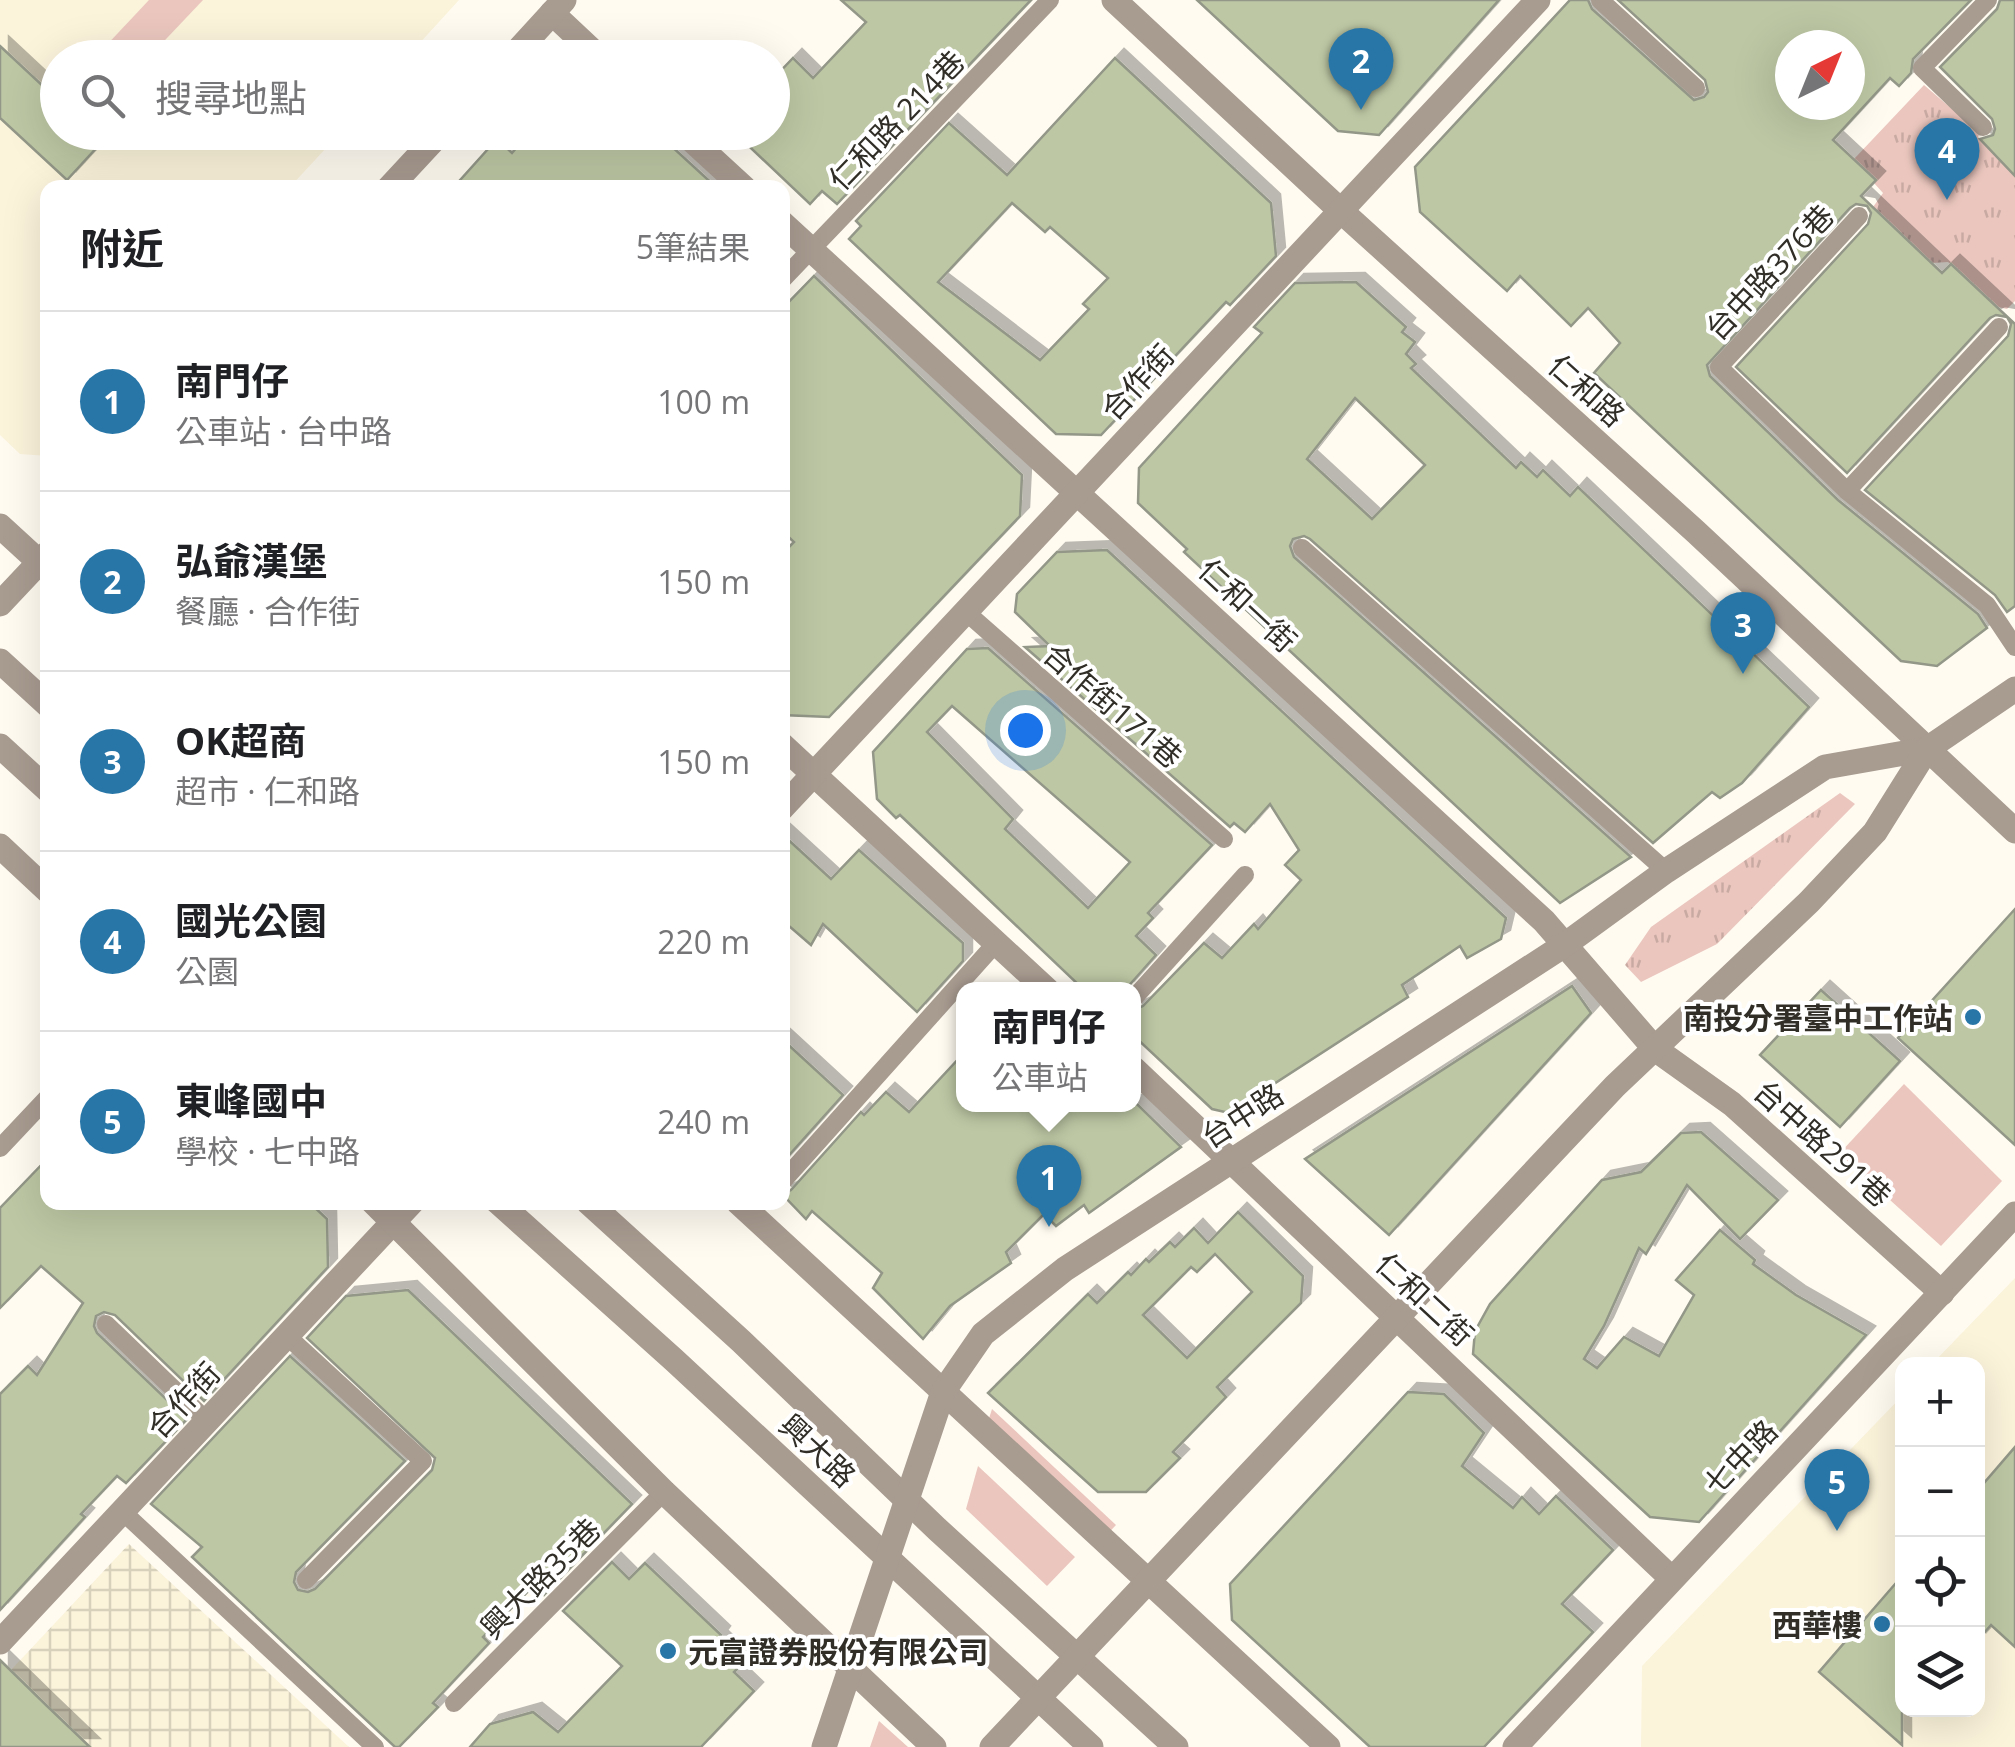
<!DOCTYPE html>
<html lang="zh-TW">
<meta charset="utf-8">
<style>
body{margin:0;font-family:"Open Sans","Noto Sans TC",sans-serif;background:#f6f6f6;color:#202124}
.controls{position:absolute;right:30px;bottom:30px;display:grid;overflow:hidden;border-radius:20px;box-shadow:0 10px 40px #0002}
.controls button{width:90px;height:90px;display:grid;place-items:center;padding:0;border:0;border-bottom:2px solid #e0e0e0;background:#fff;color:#202124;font:50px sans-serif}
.compass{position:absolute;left:1775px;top:30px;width:90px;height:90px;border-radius:50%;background:#fff;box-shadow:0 10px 40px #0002;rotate:43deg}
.you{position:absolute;left:1025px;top:730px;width:35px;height:35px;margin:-25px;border:8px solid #fff;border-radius:50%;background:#1a73e8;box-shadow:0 0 0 15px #1a73e833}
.badge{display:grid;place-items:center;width:65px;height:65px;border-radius:50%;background:#2876a8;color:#fff;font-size:32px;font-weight:700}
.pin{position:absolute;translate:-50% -82px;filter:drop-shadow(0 2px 5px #0008)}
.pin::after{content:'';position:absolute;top:52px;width:35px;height:30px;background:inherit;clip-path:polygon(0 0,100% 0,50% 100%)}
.popup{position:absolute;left:956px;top:982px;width:185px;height:130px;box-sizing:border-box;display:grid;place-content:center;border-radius:20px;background:#fff;filter:drop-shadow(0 2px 8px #0005);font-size:32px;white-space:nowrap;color:#757577}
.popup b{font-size:38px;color:#202124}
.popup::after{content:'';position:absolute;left:50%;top:100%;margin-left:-20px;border:20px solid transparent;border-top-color:#fff}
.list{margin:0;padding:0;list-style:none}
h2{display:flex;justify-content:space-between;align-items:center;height:130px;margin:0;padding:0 40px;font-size:42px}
h2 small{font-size:32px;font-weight:400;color:#757577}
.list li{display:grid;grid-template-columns:65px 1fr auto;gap:30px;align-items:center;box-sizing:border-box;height:180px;padding:0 40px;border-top:2px solid #e0e0e0}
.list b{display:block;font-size:38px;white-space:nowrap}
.list p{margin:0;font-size:32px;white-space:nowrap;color:#757577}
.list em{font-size:32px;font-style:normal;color:#757577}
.icon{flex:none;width:55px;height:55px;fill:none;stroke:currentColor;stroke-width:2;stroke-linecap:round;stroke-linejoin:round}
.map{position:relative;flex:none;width:2015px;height:1747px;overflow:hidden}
.search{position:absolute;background:#fff;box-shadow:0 10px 40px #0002;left:40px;top:40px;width:750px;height:110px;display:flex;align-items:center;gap:25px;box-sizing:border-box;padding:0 35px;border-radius:55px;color:#757577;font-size:38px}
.panel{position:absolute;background:#fff;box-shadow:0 10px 40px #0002;left:40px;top:180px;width:750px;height:1030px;border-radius:20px}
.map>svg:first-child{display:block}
.built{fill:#fbf3da}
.industrial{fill:url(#industrial-grid)}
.grass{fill:#eac6be}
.park{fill:url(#park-tufts)}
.building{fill:#bdc7a4;stroke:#929787;stroke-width:2.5;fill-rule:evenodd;filter:url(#shadow)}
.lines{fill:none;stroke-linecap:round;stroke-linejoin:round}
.service{stroke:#a89b90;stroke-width:18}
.minor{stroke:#a89b90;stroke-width:25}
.tertiary{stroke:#a89b90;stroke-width:25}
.poi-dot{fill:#2876a8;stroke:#fff;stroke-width:4}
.labels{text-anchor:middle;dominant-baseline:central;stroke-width:8;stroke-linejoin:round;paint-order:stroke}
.street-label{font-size:30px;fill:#302e27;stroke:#fff}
.poi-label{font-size:30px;font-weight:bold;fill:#302e27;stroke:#fff;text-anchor:end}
</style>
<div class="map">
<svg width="2015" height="1747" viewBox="0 0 2015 1747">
<defs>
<pattern id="industrial-grid" width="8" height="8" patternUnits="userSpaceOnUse" patternTransform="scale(2.5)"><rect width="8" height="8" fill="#fbf3da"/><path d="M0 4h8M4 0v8" fill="none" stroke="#d7d1bb"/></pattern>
<pattern id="park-tufts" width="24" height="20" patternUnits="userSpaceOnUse" patternTransform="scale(2.5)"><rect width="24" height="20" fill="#eac6be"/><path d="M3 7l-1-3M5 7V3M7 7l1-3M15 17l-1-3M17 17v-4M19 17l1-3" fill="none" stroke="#c9aaa3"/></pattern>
<filter id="shadow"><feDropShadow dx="9" dy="-9" stdDeviation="0" flood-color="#0004"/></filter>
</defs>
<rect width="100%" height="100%" fill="#fffbf1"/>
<g class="built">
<polygon points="0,0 459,0 407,57 58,58 58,132 340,133 290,187 48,188 47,456 20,454 0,435"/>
<polygon points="2015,1278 2015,1747 1641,1747 1642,1666 1902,1396 1902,1710 1978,1710 1978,1364 1932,1364"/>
</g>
<polygon class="industrial" points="129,1544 349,1747 90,1747 10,1671"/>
<g class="grass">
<polygon points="149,0 203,0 149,57 112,57 103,49"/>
<polygon points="1904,1084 2002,1181 1941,1246 1839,1154"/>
<polygon points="992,1409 1116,1525 1101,1541 985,1431"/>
<polygon points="978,1466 1075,1557 1047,1586 966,1509"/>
<polygon points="879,1721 908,1747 870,1747"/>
</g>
<g class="park">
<polygon points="1924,85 1980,133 1978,137 2015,176 2015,301 2007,309 1998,307 1948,262 1932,263 1873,207 1883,193 1874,183 1876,180 1854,159"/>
<polygon points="1840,793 1855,804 1717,944 1641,982 1625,965 1651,927"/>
</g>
<g class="building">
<polygon points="841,0 1031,0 837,204 822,191 810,204 734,132 772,132 772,80 793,58 813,78 866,22"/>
<polygon points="1197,0 1499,0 1379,135 1338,131"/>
<path d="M1570,0H1588L1592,9L1694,100L1704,97L1708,92L1705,80L1618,0H1971L1913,59L1911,73L1899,86L1890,78L1833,140L1876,180L1861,196L1942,273L1951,264L2015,324V606L2007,612L1995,595L1865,490L2008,336L2011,324L2007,317L1996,315L1990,318L1847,473L1736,367L1868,224L1871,213L1867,206L1856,204L1850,208L1707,365L1710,376L1838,500L1978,614L1987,628L1937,666L1901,661L1594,373L1620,343L1588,308L1571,326L1520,276L1507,291L1420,212L1415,167ZM1790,45H1850V105H1790Z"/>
<polygon points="2000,0 2015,0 2015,176 1980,139 1993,135 1995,129 1992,119 1940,67 1997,9"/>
<polygon points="0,46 58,100 58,132 111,132 67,180 0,118"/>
<path d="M1115,58L1271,203L1276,256L1230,305L1226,302L1101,435L1056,434L849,239L861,226L856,221L949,123L1007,175ZM1012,203L1045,232L1050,227L1108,278L1083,304L1089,309L1040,360L938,282Z"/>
<polygon points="530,132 656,132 717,188 453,188 497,139 512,153"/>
<polygon points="814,276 1022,475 1020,516 829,717 782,715 782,554 794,542 782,531 782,309"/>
<path d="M1356,282L1406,327L1402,332L1415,342L1406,354L1416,364L1411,368L1516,468L1521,462L1537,477L1543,470L1570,496L1578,487L1809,707L1742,783L1720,798L1712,792L1653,843L1310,539L1304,536L1293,539L1290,546L1294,557L1631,857L1560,903L1184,552L1187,549L1138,503L1139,468L1262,333L1254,327L1295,283ZM1355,398L1425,465L1372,519L1307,459Z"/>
<polygon points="1107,550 1506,918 1501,939 1467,958 1460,946 1402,985 1408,997 1229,1113 1212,1109 1134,1036 1134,1010 1143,1006 1204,943 1222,958 1254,924 1258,929 1301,880 1285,865 1299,850 1270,804 1245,832 1234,823 1230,827 1025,647 1050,646 1015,612 1017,594 1057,552"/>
<path d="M988,648L1212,845L1148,913L1153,918L1136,936L1156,955L1125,990H1084L900,815L896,818L877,799L873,752L967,649ZM952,706L1130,862L1088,908L1005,829L1013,819L927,732Z"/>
<polygon points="782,834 831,879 859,850 963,943 963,961 917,1012 823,924 811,945 782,920"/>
<polygon points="2015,909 2015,1145 1898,1038"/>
<polygon points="1572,986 1591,1013 1389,1235 1305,1159"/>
<polygon points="1821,990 1900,1061 1840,1127 1760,1055"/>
<polygon points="782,1039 843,1095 782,1163"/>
<polygon points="964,1053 964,1104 1137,1104 1181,1147 1089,1213 1084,1205 1056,1226 1044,1214 1006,1252 1011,1263 950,1306 923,1339 873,1288 882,1273 812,1211 806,1219 782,1194 791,1190 861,1112 864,1115 886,1092 909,1112"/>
<polygon points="1701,1132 1778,1200 1740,1239 1687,1185 1646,1254 1639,1248 1604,1326 1584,1359 1597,1368 1624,1337 1659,1356 1694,1295 1676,1280 1720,1230 1755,1260 1753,1264 1796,1295 1866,1335 1699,1522 1650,1517 1473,1354 1475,1331 1490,1304 1602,1180 1641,1172 1681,1133"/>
<polygon points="48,1158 48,1202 309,1202 327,1219 328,1267 204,1401 115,1315 104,1312 96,1316 94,1326 97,1333 187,1419 126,1483 117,1476 81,1514 85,1517 0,1610 0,1394 28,1366 37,1375 83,1303 41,1266 0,1308 0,1208"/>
<path d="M1238,1212L1303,1276L1301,1303L1217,1387L1226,1397L1173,1452L1180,1458L1146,1492H1098L988,1393L1088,1294L1097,1303L1128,1272L1131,1275L1146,1259L1149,1262L1170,1242L1175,1247L1194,1228L1208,1243ZM1215,1254L1252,1292L1187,1358L1143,1315L1191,1267L1197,1272Z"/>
<polygon points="408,1290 632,1504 544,1595 534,1585 483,1637 489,1643 433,1703 438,1707 399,1747 395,1747 192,1557 202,1547 151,1504 290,1356 405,1461 296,1572 294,1582 298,1590 308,1592 315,1589 432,1470 435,1458 307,1338 346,1296"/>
<polygon points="1408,1392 1444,1394 1484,1433 1462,1466 1513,1508 1522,1497 1539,1514 1556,1496 1613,1550 1562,1604 1593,1632 1484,1747 1370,1747 1232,1620 1230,1584"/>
<polygon points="2015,1447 2015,1647 1991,1625 1978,1640 1978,1490"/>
<polygon points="612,1562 629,1579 645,1563 721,1635 718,1639 743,1663 734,1672 754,1691 701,1747 470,1747 490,1724 533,1712 558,1732 622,1666 563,1611"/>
<polygon points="1902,1576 1902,1745 1819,1672"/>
<polygon points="0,1660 46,1705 90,1747 0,1747"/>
</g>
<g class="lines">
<g class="service">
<polyline points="1600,0 1696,88"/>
<polyline points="1983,127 1922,68 1988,0"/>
<polyline points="1859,216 1719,367 1847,491 1987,605 2015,647"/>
<polyline points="782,280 1050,0"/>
<polyline points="1847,491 1999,327"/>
<polyline points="1302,548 1666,871"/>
<polyline points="966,612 1224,839"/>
<polyline points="1134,998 1245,875"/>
<polyline points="0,1148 48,1097"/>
<polyline points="782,1182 996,943"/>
<polyline points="106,1324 208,1422"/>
<polyline points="287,1336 423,1461 306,1580"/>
<polyline points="123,1512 375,1747"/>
<polyline points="454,1703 664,1492"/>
</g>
<g class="minor">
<polyline points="1114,0 1341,211 1696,532 2015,831"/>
<polyline points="552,13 600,58"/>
<polyline points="511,58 564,0"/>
<polyline points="683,132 744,188"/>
<polyline points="389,188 441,132"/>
<polyline points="782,223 1544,921 1655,1049 1732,1104 1942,1293"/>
<polyline points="0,604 48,553"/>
<polyline points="782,745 1047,990"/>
<polyline points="782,808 1538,0"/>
<polyline points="1134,1069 1671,1578"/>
<polyline points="0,1642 412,1202"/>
<polyline points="1515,1747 2015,1214"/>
</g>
<g class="tertiary">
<polyline points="0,526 48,570"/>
<polyline points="0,661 48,705"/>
<polyline points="0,746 48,790"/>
<polyline points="0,846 48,891"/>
<polyline points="373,1202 664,1492 934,1747"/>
<polyline points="498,1202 674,1360 1091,1747"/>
<polyline points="588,1202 741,1341 937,1529 1176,1747"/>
<polyline points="738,1202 1328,1747"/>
<polyline points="824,1747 943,1392 983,1334 1065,1269 1563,946 1666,871 1825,767 1927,749"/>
<polyline points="992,1747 1615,1086 1809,902 1875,832 1927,749 2015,689"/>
</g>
</g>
<g class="poi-dot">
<circle cx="1973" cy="1017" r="10"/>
<circle cx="1882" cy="1624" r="10"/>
<circle cx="668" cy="1651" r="10"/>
</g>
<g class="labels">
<g class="street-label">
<text transform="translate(896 120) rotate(-46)">仁和路 214巷</text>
<text transform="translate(1769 272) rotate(-47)">台中路376巷</text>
<text transform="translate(1137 382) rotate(-47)">合作街</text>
<text transform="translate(1587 390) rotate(42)">仁和路</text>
<text transform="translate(1248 605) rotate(43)">仁和一街</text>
<text transform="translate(1113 705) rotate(41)">合作街171巷</text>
<text transform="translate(1242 1115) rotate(-33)">台中路</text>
<text transform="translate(1823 1143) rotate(42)">台中路291巷</text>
<text transform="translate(1425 1299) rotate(43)">仁和二街</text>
<text transform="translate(183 1400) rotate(-47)">合作街</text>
<text transform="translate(818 1450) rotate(43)">興大路</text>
<text transform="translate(1740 1457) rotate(-46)">七中路</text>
<text transform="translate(540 1578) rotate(-45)">興大路35巷</text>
</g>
<g class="poi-label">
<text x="1953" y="1017">南投分署臺中工作站</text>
<text x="1862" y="1624">西華樓</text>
<text x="688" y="1651" text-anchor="start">元富證券股份有限公司</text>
</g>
</g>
</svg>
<div class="controls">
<button>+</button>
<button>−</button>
<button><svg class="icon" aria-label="locate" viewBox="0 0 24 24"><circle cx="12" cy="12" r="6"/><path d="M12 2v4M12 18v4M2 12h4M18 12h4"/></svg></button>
<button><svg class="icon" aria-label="layers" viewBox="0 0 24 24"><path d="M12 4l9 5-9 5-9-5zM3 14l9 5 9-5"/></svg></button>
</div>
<svg class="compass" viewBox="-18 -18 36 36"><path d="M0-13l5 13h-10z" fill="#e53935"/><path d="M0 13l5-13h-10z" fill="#757577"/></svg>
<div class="you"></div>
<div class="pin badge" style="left:1049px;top:1227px">1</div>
<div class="popup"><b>南門仔</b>公車站</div>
<div class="pin badge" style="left:1361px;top:110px">2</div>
<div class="pin badge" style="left:1743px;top:674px">3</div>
<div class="pin badge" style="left:1947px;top:200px">4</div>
<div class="pin badge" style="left:1837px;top:1531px">5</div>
<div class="search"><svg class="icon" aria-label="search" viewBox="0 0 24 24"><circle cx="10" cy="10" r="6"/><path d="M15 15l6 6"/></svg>搜尋地點</div>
<section class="panel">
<h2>附近<small>5筆結果</small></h2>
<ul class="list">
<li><span class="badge">1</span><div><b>南門仔</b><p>公車站 · 台中路</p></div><em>100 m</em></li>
<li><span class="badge">2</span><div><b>弘爺漢堡</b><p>餐廳 · 合作街</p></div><em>150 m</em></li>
<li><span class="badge">3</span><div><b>OK超商</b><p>超市 · 仁和路</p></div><em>150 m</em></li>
<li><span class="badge">4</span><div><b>國光公園</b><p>公園</p></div><em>220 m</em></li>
<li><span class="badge">5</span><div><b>東峰國中</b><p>學校 · 七中路</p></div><em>240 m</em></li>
</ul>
</section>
</div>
